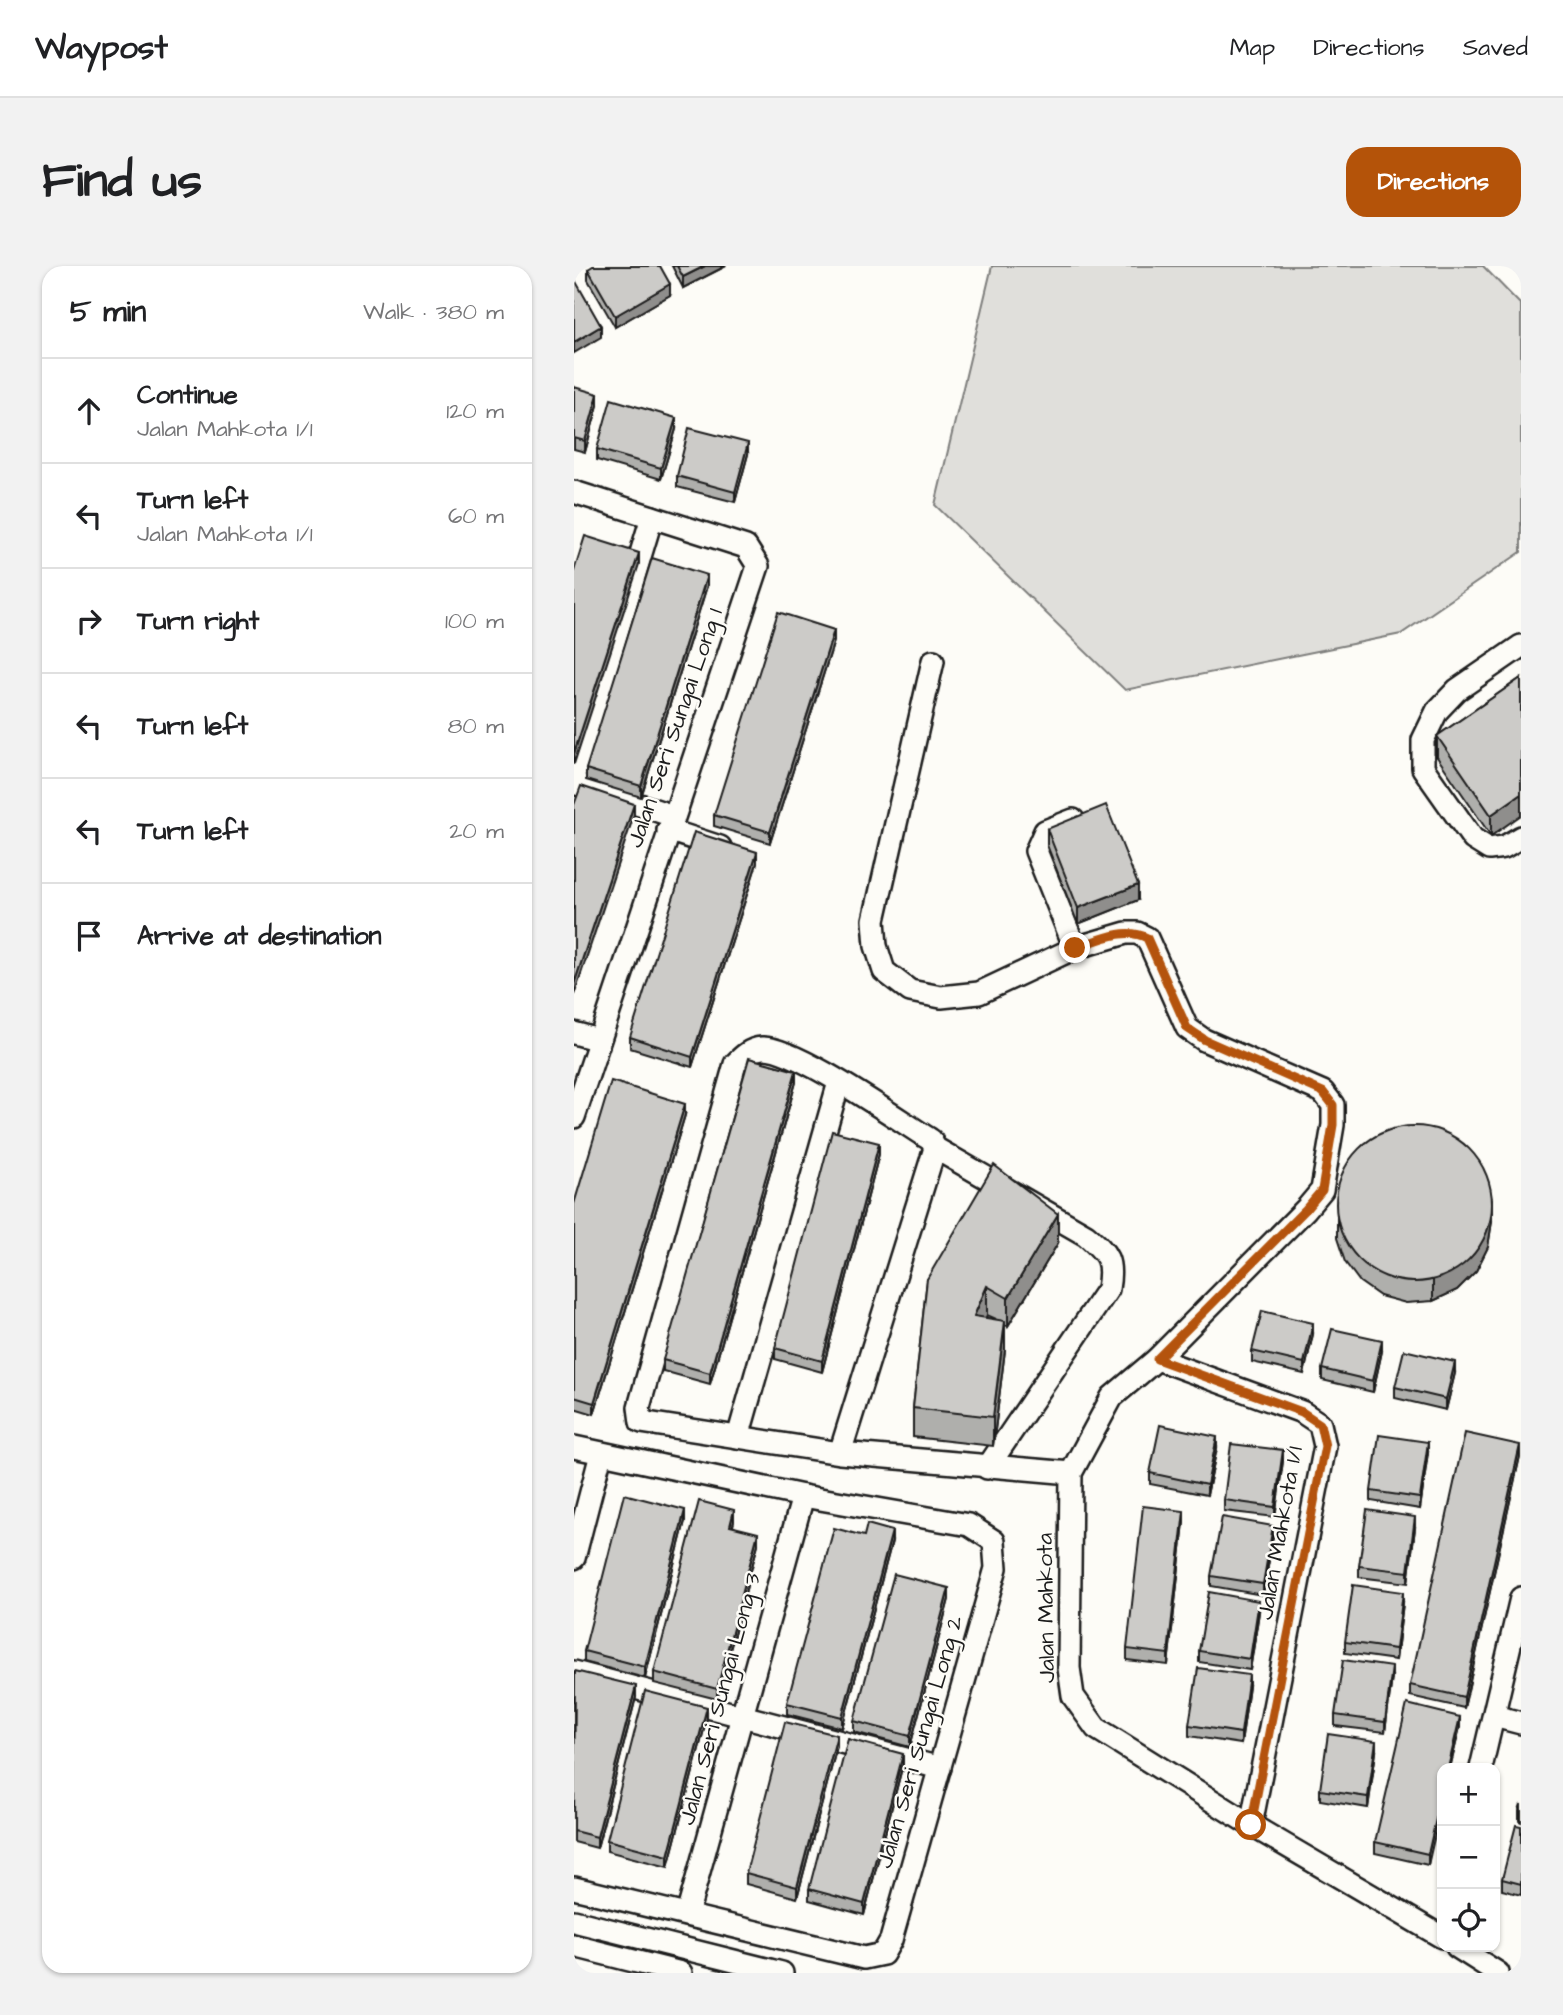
<!DOCTYPE html>
<meta charset="utf-8">
<style>
body{margin:0;font-family:"Architects Daughter",sans-serif;background:#f2f2f2;color:#202124}
.controls{position:absolute;right:21px;bottom:21px;display:grid;overflow:hidden;border-radius:14px;box-shadow:0 2px 5px #0004}
.controls button{width:63px;height:63px;display:grid;place-items:center;padding:0;border:0;border-bottom:2px solid #e0e0e0;background:#fff;color:#202124;font:35px sans-serif}
.stop{position:absolute;width:21px;height:21px;margin:-16px;border:5px solid #b45309;border-radius:50%;background:#fff}
.stop.end{background:#b45309;border-color:#fff;box-shadow:0 2px 7px #0008}
.list{margin:0;padding:0;list-style:none}
h2{display:flex;justify-content:space-between;align-items:center;height:91px;margin:0;padding:0 28px;font-size:30px}
h2 small{font-size:23px;font-weight:400;color:#757577}
.list li{display:grid;grid-template-columns:46px 1fr auto;gap:21px;align-items:center;box-sizing:border-box;height:105px;padding:0 28px;border-top:2px solid #e0e0e0}
.list b{display:block;font-size:26px;white-space:nowrap}
.list p{margin:0;font-size:23px;white-space:nowrap;color:#757577}
.list em{font-size:23px;font-style:normal;color:#757577}
.icon{flex:none;width:38px;height:38px;fill:none;stroke:currentColor;stroke-width:2;stroke-linecap:round;stroke-linejoin:round}
.map{position:relative;flex:none;width:947px;height:1707px;overflow:hidden;border-radius:21px}
header{display:flex;align-items:center;gap:42px;box-sizing:border-box;height:98px;padding:0 35px;background:#fff;border-bottom:2px solid #e0e0e0}
header strong{font-size:33px}
nav{display:flex;gap:38px;margin-inline-start:auto;font-size:24px}
.intro{display:flex;align-items:center;justify-content:space-between;box-sizing:border-box;height:168px;padding:0 42px}
h1{margin:0;font-size:49px}
.button{padding:18px 32px;border-radius:21px;background:#b45309;color:#fff;font-size:24px;font-weight:700}
main{display:flex;gap:42px;padding:0 42px}
aside{flex:1;background:#fff;border-radius:21px;box-shadow:0 2px 5px #0004}
.map>svg:first-child{display:block}
.green{fill:#e0dfdb;stroke:#7e7e7c;stroke-width:2}
.lines{fill:none;stroke-linecap:round;stroke-linejoin:round}
.minor-casing{stroke:#1c1c1c;stroke-width:26}
.minor{stroke:#fdfcf7;stroke-width:21}
.wall{fill:#afafac;stroke:#1c1c1c;stroke-width:2;fill-rule:evenodd}
.shaded-wall{fill:#8f8e8c;stroke:#1c1c1c;stroke-width:2}
.building{fill:#cccbc8;stroke:#1c1c1c;stroke-width:2}
.route{stroke:#b45309;stroke-width:9}
.labels{text-anchor:middle;dominant-baseline:central;stroke-width:5;stroke-linejoin:round;paint-order:stroke}
.street-label{font-size:23px;fill:#1c1c1c;stroke:#fdfcf7}
</style>
<header>
<strong>Waypost</strong>
<nav><a>Map</a><a>Directions</a><a>Saved</a></nav>
</header>
<div class="intro"><h1>Find us</h1><a class="button">Directions</a></div>
<main>
<aside>
<h2>5 min<small>Walk · 380 m</small></h2>
<ul class="list">
<li><svg class="icon" aria-label="ahead" viewBox="0 0 24 24"><path d="M12 20V5M6 11l6-6 6 6"/></svg><div><b>Continue</b><p>Jalan Mahkota 1/1</p></div><em>120 m</em></li>
<li><svg class="icon" aria-label="left" viewBox="0 0 24 24"><path d="M17 20v-9H6M10 6l-5 5 5 5"/></svg><div><b>Turn left</b><p>Jalan Mahkota 1/1</p></div><em>60 m</em></li>
<li><svg class="icon" aria-label="right" viewBox="0 0 24 24"><path d="M7 20v-9h11M14 6l5 5-5 5"/></svg><div><b>Turn right</b></div><em>100 m</em></li>
<li><svg class="icon" aria-label="left" viewBox="0 0 24 24"><path d="M17 20v-9H6M10 6l-5 5 5 5"/></svg><div><b>Turn left</b></div><em>80 m</em></li>
<li><svg class="icon" aria-label="left" viewBox="0 0 24 24"><path d="M17 20v-9H6M10 6l-5 5 5 5"/></svg><div><b>Turn left</b></div><em>20 m</em></li>
<li><svg class="icon" aria-label="arrive" viewBox="0 0 24 24"><path d="M6 21V4h12l-3 4 3 4H6"/></svg><div><b>Arrive at destination</b></div></li>
</ul>
</aside>
<div class="map">
<svg width="947" height="1707" viewBox="0 0 947 1707">
<rect width="100%" height="100%" fill="#fdfcf7"/>
<filter id="ink" filterUnits="userSpaceOnUse"><feTurbulence type="fractalNoise" baseFrequency=".0143" numOctaves="2"/><feDisplacementMap in="SourceGraphic" scale="14" xChannelSelector="R" yChannelSelector="G"/><feConvolveMatrix kernelMatrix="1 2 1 2 8 2 1 2 1" color-interpolation-filters="sRGB"/></filter>
<g filter="url(#ink)">
<polygon class="green" points="418,0 909,0 947,39 947,286 827,368 551,424 361,239"/>
<g class="lines">
<defs>
<g id="minor">
<polyline points="0,226 172,281 184,300 0,851"/>
<polyline points="947,380 883,424 863,445 849,474 849,502 899,573 915,583 930,581 947,571"/>
<polyline points="359,395 300,654 302,680 310,705 336,725 367,731 405,727 501,682"/>
<polyline points="0,508 78,251"/>
<polyline points="0,517 99,550"/>
<polyline points="499,554 471,565 462,585 501,682 552,667 563,667 573,672 613,762 630,774 749,826 759,839 759,859 748,924 732,943 583,1093 538,1131 497,1207 495,1402 499,1430 522,1462 677,1559 868,1671"/>
<polyline points="94,564 146,581"/>
<polyline points="0,767 25,774"/>
<path d="M361,882L512,969C534,988 539,994 534,1023L413,1202"/>
<polyline points="583,1093 728,1146 746,1158 751,1180 677,1559"/>
<polyline points="164,1171 265,816"/>
<polyline points="0,1181 229,1230 395,1259 420,1275 422,1302 317,1674 309,1688 290,1692 0,1622"/>
<path d="M266,1187L361,882L357,874C326,855 219,779 188,782C176,783 169,790 161,798L65,1141L67,1156L266,1187L497,1207"/>
<polyline points="0,1292 27,1188"/>
<polyline points="0,1406 366,1502"/>
<polyline points="920,1450 947,1457"/>
<polyline points="907,1502 947,1332"/>
<polyline points="113,1649 229,1230"/>
<polyline points="0,1655 208,1707"/>
<polyline points="0,1680 107,1707"/>
<polyline points="883,1681 924,1707"/>
</g>
</defs>
<use href="#minor" class="minor-casing"/>
<use href="#minor" class="minor"/>
</g>
<g class="wall">
<polygon points="98,0 152,0 109,22"/>
<polygon points="14,3 96,29 41,61 14,14"/>
<polygon points="0,121 24,139 11,186 0,183"/>
<polygon points="102,163 87,213 23,194 23,183"/>
<polygon points="174,188 161,236 103,221 103,210"/>
<polygon points="133,320 67,531 12,514 12,503"/>
<polygon points="260,375 196,577 140,560 140,549"/>
<polygon points="947,412 917,570 863,491 863,470"/>
<polygon points="473,563 564,634 504,658 473,579"/>
<polygon points="183,597 118,801 56,782 56,771"/>
<polygon points="222,816 136,1118 89,1105 89,1094"/>
<polygon points="111,849 20,1148 0,1142 0,938"/>
<polygon points="305,888 248,1106 201,1093 201,1082"/>
<polygon points="763,927 918,955 914,981 902,1005 883,1024 859,1035 832,1037 806,1030 786,1016 771,996 763,972"/>
<path d="M484,977L434,1060L431,1059V1084L419,1180L339,1171V1142L353,1013ZM413,1049L422,1053L412,1052Z"/>
<polygon points="739,1068 730,1108 678,1096 678,1085"/>
<polygon points="808,1085 799,1126 748,1114 748,1103"/>
<polygon points="881,1107 872,1144 821,1132 821,1121"/>
<polygon points="643,1182 633,1229 576,1218 576,1207"/>
<polygon points="854,1186 846,1243 797,1235 797,1225"/>
<polygon points="946,1190 890,1442 836,1430 836,1419"/>
<polygon points="709,1195 701,1251 650,1245 650,1234"/>
<polygon points="111,1255 71,1412 10,1396 10,1385"/>
<polygon points="160,1255 159,1260 184,1278 143,1433 80,1417 80,1406"/>
<polygon points="610,1256 594,1399 553,1394 553,1383"/>
<polygon points="841,1262 834,1317 785,1311 785,1300"/>
<polygon points="290,1270 318,1275 268,1462 213,1448 213,1437"/>
<polygon points="699,1271 689,1329 637,1320 637,1310"/>
<polygon points="375,1333 336,1481 280,1466 280,1455"/>
<polygon points="829,1337 822,1394 771,1387 771,1376"/>
<polygon points="685,1346 676,1404 625,1396 625,1385"/>
<polygon points="0,1407 62,1431 23,1582 0,1576"/>
<polygon points="818,1411 811,1466 761,1460 761,1449"/>
<polygon points="675,1420 667,1478 615,1470 615,1459"/>
<polygon points="133,1452 94,1601 33,1585 33,1574"/>
<polygon points="886,1461 876,1502 868,1502 854,1599 801,1587 801,1576"/>
<polygon points="263,1480 223,1632 172,1618 172,1607"/>
<polygon points="802,1486 794,1542 746,1534 746,1524"/>
<polygon points="329,1498 290,1649 235,1634 235,1623"/>
<polygon points="947,1538 947,1556 945,1555 945,1544"/>
<polygon points="947,1560 947,1629 928,1624 928,1613"/>
</g>
<g class="shaded-wall">
<polygon points="131,0 152,0 109,22 109,11"/>
<polygon points="96,18 96,29 41,61 41,50"/>
<polygon points="27,60 27,71 0,87 0,77"/>
<polygon points="24,128 24,139 11,186 11,175"/>
<polygon points="102,152 102,163 87,213 87,202"/>
<polygon points="174,177 174,188 161,236 161,226"/>
<polygon points="65,287 65,298 0,498 0,487"/>
<polygon points="133,309 133,320 67,531 67,520"/>
<polygon points="260,364 260,375 196,577 196,566"/>
<polygon points="947,528 947,549 917,570 917,549"/>
<polygon points="60,538 60,549 0,729 0,718"/>
<polygon points="183,586 183,597 118,801 118,791"/>
<polygon points="564,619 564,634 504,658 504,642"/>
<polygon points="222,805 222,816 136,1118 136,1107"/>
<polygon points="111,838 111,849 20,1148 20,1137"/>
<polygon points="305,877 305,888 248,1106 248,1095"/>
<polygon points="918,934 918,955 914,981 902,1005 883,1024 859,1035 859,1014"/>
<polygon points="484,948 484,977 434,1060 434,1032"/>
<polygon points="413,1020 413,1049 400,1079 400,1050"/>
<polygon points="431,1055 431,1084 419,1180 419,1151"/>
<polygon points="739,1057 739,1068 730,1108 730,1097"/>
<polygon points="808,1074 808,1085 799,1126 799,1115"/>
<polygon points="881,1096 881,1107 872,1144 872,1133"/>
<polygon points="643,1171 643,1182 633,1229 633,1219"/>
<polygon points="854,1176 854,1186 846,1243 846,1232"/>
<polygon points="946,1179 946,1190 890,1442 890,1431"/>
<polygon points="709,1184 709,1195 701,1251 701,1241"/>
<polygon points="111,1244 111,1255 71,1412 71,1401"/>
<polygon points="160,1244 160,1255 156,1271 156,1260"/>
<polygon points="610,1245 610,1256 594,1399 594,1388"/>
<polygon points="841,1251 841,1262 834,1317 834,1306"/>
<polygon points="699,1260 699,1271 689,1329 689,1318"/>
<polygon points="318,1265 318,1275 268,1462 268,1451"/>
<polygon points="184,1267 184,1278 143,1433 143,1423"/>
<polygon points="375,1322 375,1333 336,1481 336,1470"/>
<polygon points="829,1326 829,1337 822,1394 822,1383"/>
<polygon points="685,1335 685,1346 676,1404 676,1393"/>
<polygon points="818,1401 818,1411 811,1466 811,1456"/>
<polygon points="675,1409 675,1420 667,1478 667,1467"/>
<polygon points="62,1420 62,1431 23,1582 23,1571"/>
<polygon points="133,1441 133,1452 94,1601 94,1590"/>
<polygon points="886,1451 886,1461 876,1502 874,1502"/>
<polygon points="263,1469 263,1480 223,1632 223,1621"/>
<polygon points="802,1475 802,1486 794,1542 794,1531"/>
<polygon points="329,1488 329,1498 290,1649 290,1638"/>
<polygon points="868,1527 868,1538 854,1599 854,1588"/>
</g>
<g class="building">
<polygon points="19,0 86,0 96,18 41,50 14,3"/>
<polygon points="103,0 131,0 109,11"/>
<polygon points="1,14 27,60 0,76 0,15"/>
<polygon points="0,121 24,128 11,175 0,172"/>
<polygon points="37,133 102,152 87,202 23,183"/>
<polygon points="115,162 174,177 161,226 103,210"/>
<polygon points="11,270 65,287 0,487 0,305"/>
<polygon points="78,292 133,309 67,520 12,503"/>
<polygon points="204,346 260,364 196,566 140,549"/>
<polygon points="947,412 947,528 917,549 863,470"/>
<polygon points="7,520 60,538 0,718 0,539"/>
<polygon points="532,539 564,619 504,642 473,563"/>
<polygon points="120,566 183,586 118,791 56,771"/>
<polygon points="175,792 222,805 136,1107 89,1094"/>
<polygon points="37,815 111,838 20,1137 0,1131 0,938"/>
<circle cx="840" cy="938" r="78"/>
<polygon points="258,865 305,877 248,1095 201,1082"/>
<polygon points="420,899 484,948 434,1032 413,1020 400,1050 431,1055 419,1151 339,1142 353,1013"/>
<polygon points="688,1045 739,1057 730,1097 678,1085"/>
<polygon points="758,1063 808,1074 799,1115 748,1103"/>
<polygon points="830,1084 881,1096 872,1133 821,1121"/>
<polygon points="586,1159 643,1171 633,1219 576,1207"/>
<polygon points="891,1167 946,1179 890,1431 836,1419"/>
<polygon points="805,1169 854,1176 846,1232 797,1225"/>
<polygon points="657,1178 709,1184 701,1241 650,1234"/>
<polygon points="50,1228 111,1244 71,1401 10,1385"/>
<polygon points="125,1235 160,1244 156,1260 184,1267 143,1423 80,1406"/>
<polygon points="569,1240 610,1245 594,1388 553,1383"/>
<polygon points="793,1244 841,1251 834,1306 785,1300"/>
<polygon points="648,1251 699,1260 689,1318 637,1310"/>
<polygon points="293,1258 318,1265 268,1451 213,1437 260,1262 290,1270"/>
<polygon points="320,1308 375,1322 336,1470 280,1455"/>
<polygon points="779,1319 829,1326 822,1383 771,1376"/>
<polygon points="635,1326 685,1335 676,1393 625,1385"/>
<polygon points="769,1394 818,1401 811,1456 761,1449"/>
<polygon points="624,1402 675,1409 667,1467 615,1459"/>
<polygon points="1,1405 62,1420 23,1571 0,1565"/>
<polygon points="71,1425 133,1441 94,1590 33,1574"/>
<polygon points="833,1438 886,1451 874,1502 868,1502 868,1527 854,1588 801,1576"/>
<polygon points="211,1456 263,1469 223,1621 172,1607"/>
<polygon points="754,1468 802,1475 794,1531 746,1524"/>
<polygon points="274,1473 329,1488 290,1638 235,1623"/>
<polygon points="942,1559 947,1560 947,1618 928,1613"/>
</g>
</g>
<g class="lines" filter="url(#ink)">
<path class="route" d="M501,682C523,675 551,660 573,672L613,762L631,774L749,826L759,839V859L748,924L732,943L583,1093L728,1146L746,1158L751,1180L677,1559"/>
</g>
<g class="labels">
<g class="street-label">
<text transform="translate(101 462) rotate(-71)">Jalan Seri Sungai Long 1</text>
<text transform="translate(706 1267) rotate(-80)">Jalan Mahkota 1/1</text>
<text transform="translate(472 1342) rotate(-91)">Jalan Mahkota</text>
<text transform="translate(146 1433) rotate(-75)">Jalan Seri Sungai Long 3</text>
<text transform="translate(346 1476) rotate(-74)">Jalan Seri Sungai Long 2</text>
</g>
</g>
</svg>
<div class="controls">
<button>+</button>
<button>−</button>
<button><svg class="icon" aria-label="locate" viewBox="0 0 24 24"><circle cx="12" cy="12" r="6"/><path d="M12 2v4M12 18v4M2 12h4M18 12h4"/></svg></button>
</div>
<div class="stop" style="left:677px;top:1559px"></div>
<div class="stop end" style="left:501px;top:682px"></div>
</div>
</main>
